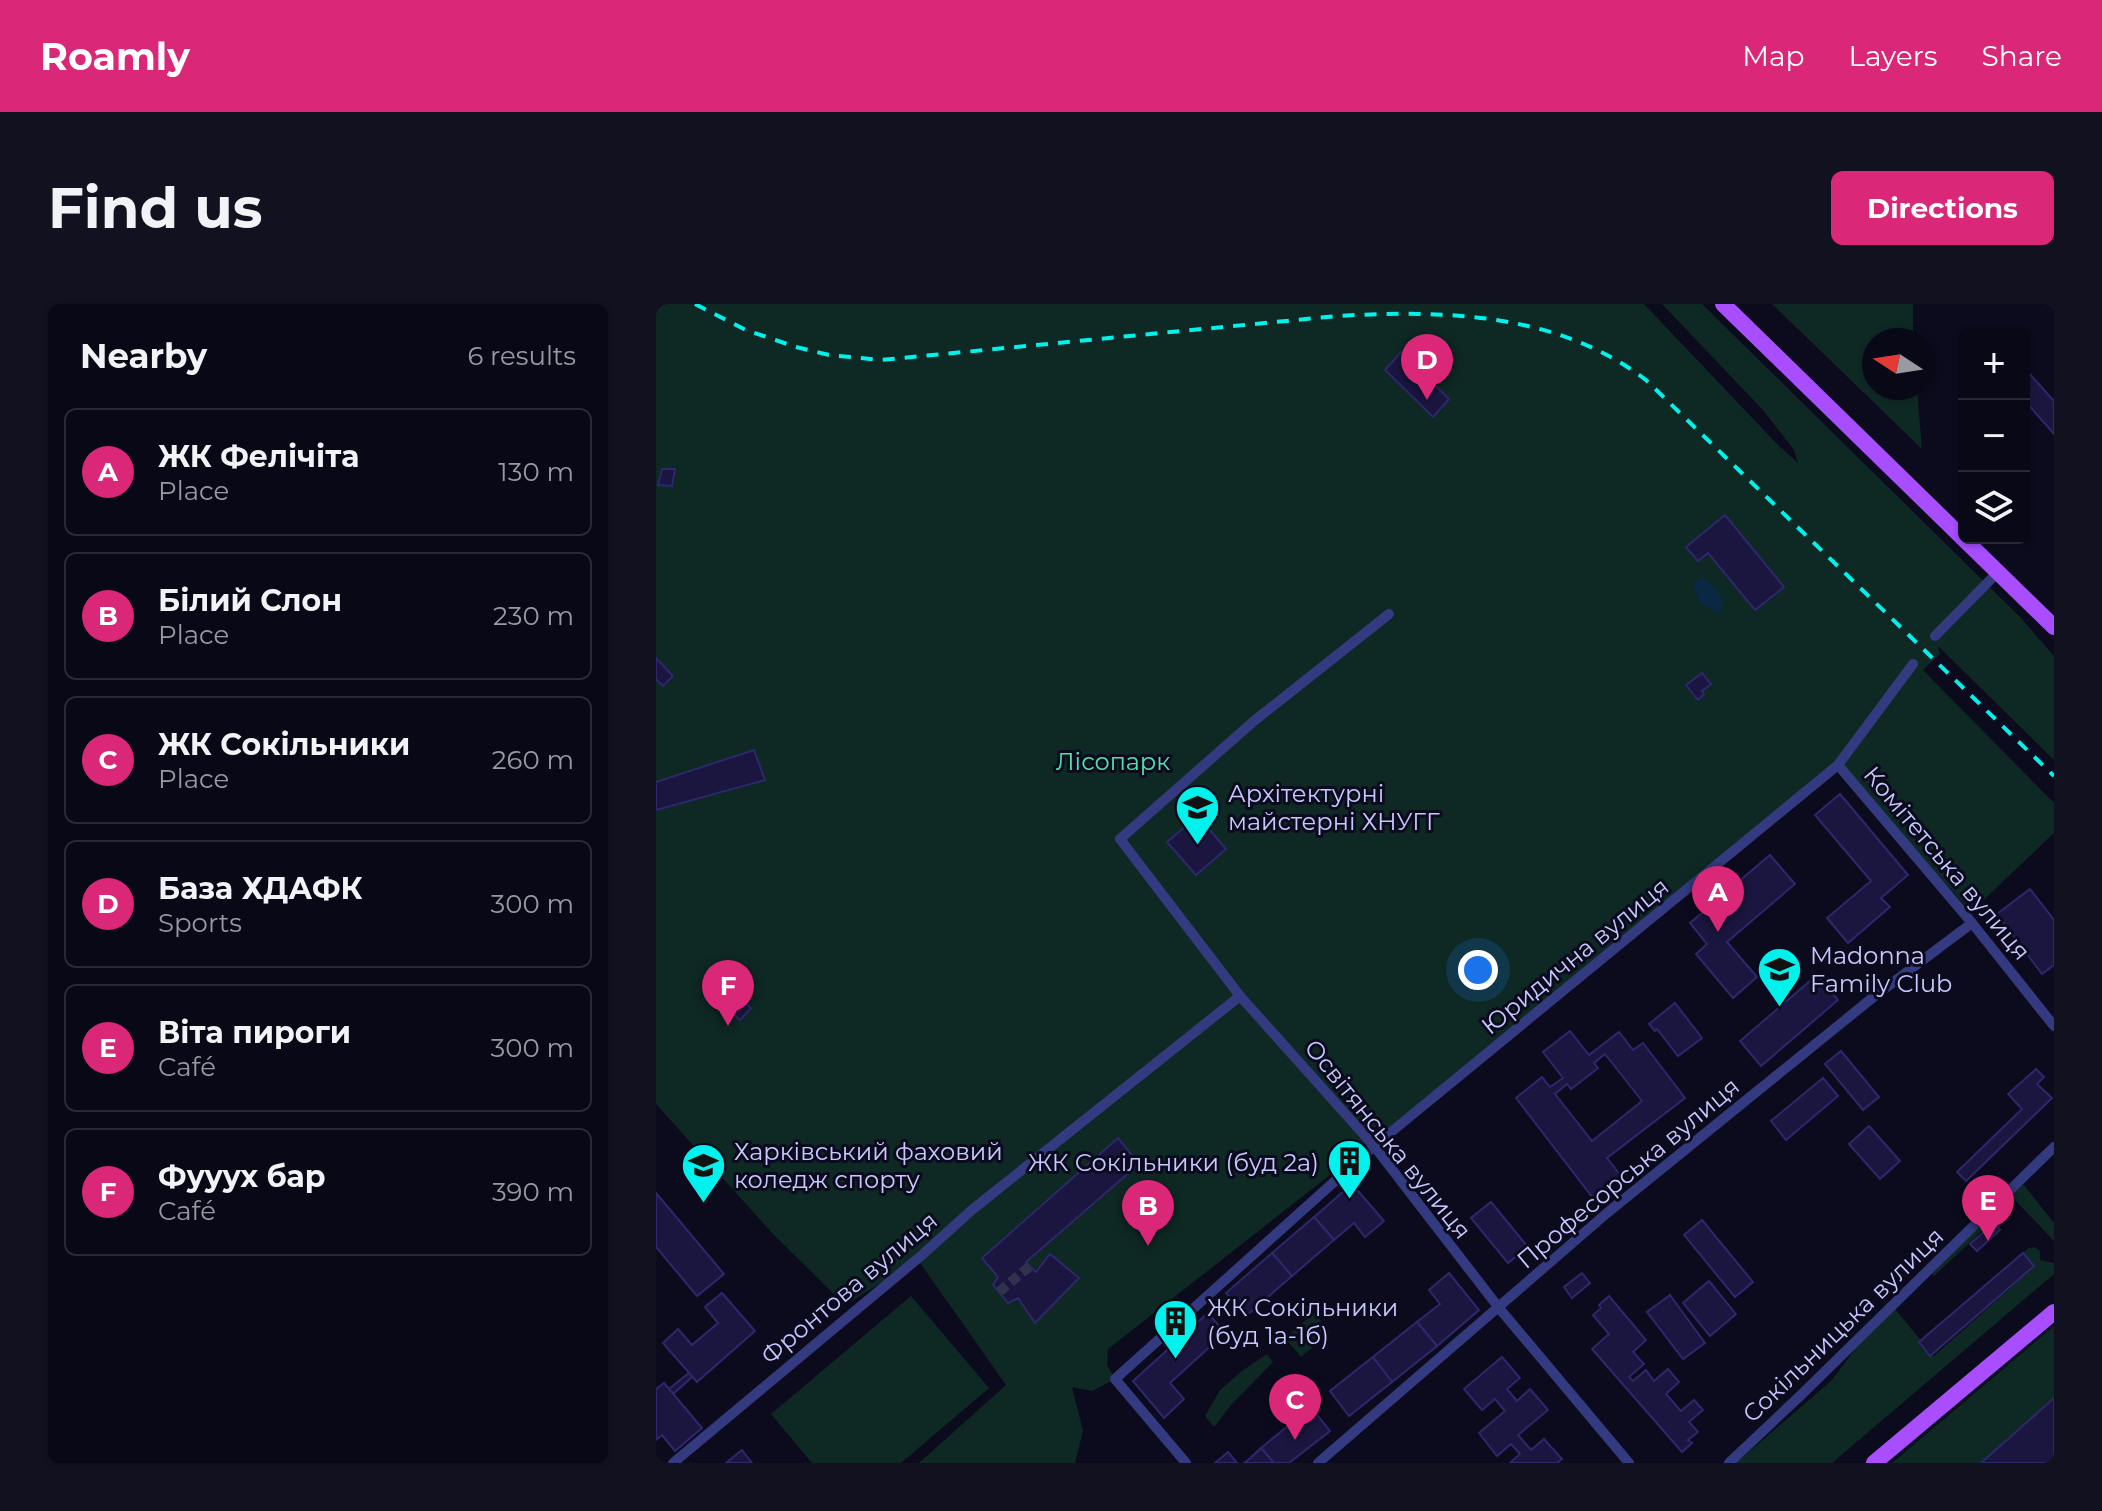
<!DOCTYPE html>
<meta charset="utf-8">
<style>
body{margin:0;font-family:Montserrat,sans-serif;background:#12111f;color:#f1f3f6}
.controls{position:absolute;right:24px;top:24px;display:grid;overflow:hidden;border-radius:12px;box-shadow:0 2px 6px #0004}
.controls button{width:72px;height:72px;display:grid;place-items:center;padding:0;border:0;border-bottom:2px solid #292935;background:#090816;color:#f1f3f6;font:40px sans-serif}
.compass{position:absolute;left:1206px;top:24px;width:72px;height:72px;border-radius:50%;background:#090816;box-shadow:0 2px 6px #0004;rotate:282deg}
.you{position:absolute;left:822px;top:666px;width:28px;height:28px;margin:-20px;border:6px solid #fff;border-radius:50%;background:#1a73e8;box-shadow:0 0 0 12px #1a73e833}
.badge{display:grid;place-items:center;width:52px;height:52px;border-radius:50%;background:#db2777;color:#fff;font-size:26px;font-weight:700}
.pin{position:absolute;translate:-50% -66px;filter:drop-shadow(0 2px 4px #0008)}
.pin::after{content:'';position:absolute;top:42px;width:28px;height:24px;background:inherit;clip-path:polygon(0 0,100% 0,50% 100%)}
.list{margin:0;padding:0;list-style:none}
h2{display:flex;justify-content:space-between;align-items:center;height:104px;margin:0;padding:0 32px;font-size:34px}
h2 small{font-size:26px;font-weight:400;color:#999aa1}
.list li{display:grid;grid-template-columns:52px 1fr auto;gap:24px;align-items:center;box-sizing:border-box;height:128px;margin:0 16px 16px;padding:0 16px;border:2px solid #292935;border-radius:12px}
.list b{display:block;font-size:30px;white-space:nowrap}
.list p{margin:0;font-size:26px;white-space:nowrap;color:#999aa1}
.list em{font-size:26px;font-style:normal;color:#999aa1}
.icon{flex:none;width:44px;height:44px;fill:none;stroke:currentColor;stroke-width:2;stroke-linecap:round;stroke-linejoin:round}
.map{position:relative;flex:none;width:1398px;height:1159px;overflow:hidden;border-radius:12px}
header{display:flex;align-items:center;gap:48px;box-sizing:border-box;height:112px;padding:0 40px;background:#db2777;color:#fff}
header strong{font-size:38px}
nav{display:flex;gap:44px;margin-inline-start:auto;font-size:28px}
.intro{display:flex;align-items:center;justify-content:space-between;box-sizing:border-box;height:192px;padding:0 48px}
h1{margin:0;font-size:56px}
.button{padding:20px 36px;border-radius:12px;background:#db2777;color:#fff;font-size:28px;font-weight:700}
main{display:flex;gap:48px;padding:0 48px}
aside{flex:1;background:#090816;border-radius:12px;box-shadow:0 2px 6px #0004}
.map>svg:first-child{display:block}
.green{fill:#0e2824}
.water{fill:#0a2743}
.building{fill:#1a163f;stroke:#2d276c;stroke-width:2;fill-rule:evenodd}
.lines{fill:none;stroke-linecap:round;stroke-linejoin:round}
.minor-tunnel{stroke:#31314b;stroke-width:10;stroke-dasharray:10 5;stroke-linecap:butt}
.minor{stroke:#343a7f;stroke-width:10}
.primary{stroke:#a84eff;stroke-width:16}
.rail{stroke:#00f2ed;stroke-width:4;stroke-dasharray:12 10;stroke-linecap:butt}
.labels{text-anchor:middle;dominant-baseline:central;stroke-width:6;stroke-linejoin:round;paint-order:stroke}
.park-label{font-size:24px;fill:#50e3ac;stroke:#0c0b1e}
.poi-label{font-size:24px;fill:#c7c8ff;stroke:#0c0b1e;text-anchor:start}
.street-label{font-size:24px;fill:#c7c8ff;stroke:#0c0b1e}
</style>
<header>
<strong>Roamly</strong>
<nav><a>Map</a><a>Layers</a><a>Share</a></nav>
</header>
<div class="intro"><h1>Find us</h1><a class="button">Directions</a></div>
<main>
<aside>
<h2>Nearby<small>6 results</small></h2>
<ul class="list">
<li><span class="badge">A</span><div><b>ЖК Фелічіта</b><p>Place</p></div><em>130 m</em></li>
<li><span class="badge">B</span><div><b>Білий Слон</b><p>Place</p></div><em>230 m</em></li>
<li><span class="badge">C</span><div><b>ЖК Сокільники</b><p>Place</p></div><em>260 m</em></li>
<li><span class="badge">D</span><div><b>База ХДАФК</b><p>Sports</p></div><em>300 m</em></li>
<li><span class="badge">E</span><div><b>Віта пироги</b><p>Café</p></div><em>300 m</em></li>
<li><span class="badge">F</span><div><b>Фууух бар</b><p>Café</p></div><em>390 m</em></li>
</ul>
</aside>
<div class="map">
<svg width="1398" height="1159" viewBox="0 0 1398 1159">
<rect width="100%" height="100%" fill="#0c0b1e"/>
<g class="green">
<polygon points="0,0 988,0 1122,141 1142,159 1138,146 1107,106 1006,0 1046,0 1364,313 1398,352 1398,456 1282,342 1284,350 1267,366 1398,499 1398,529 1315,608 1182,461 693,856 452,1045 451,1061 459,1075 436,1087 416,1083 427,1127 419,1159 263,1159 350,1081 262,956 189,1001 116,929 0,800"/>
<polygon points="1116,0 1257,0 1257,36 1218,36 1218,84 1261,84 1266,145"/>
<polygon points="1368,881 1398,919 1398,937 1359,896 1278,972 1274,967 1363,882"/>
<polygon points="1379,943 1384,947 1384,956 1398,959 1398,970 1176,1159 1080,1159 1175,1077 1234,999 1278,1052 1378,963 1367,949 1373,944"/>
<polygon points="255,992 333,1084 245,1159 156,1159 115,1110"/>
<polygon points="658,1009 674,1028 645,1053 629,1034"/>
<polygon points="1398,1022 1398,1159 1236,1159"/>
<polygon points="611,1050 617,1058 575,1101 558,1123 549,1112 564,1086 586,1067"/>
</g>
<polygon class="water" points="1046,273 1059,284 1068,298 1063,310 1043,298 1037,281"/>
<g class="building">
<polygon points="745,48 793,95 777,113 729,66"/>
<polygon points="1372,68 1398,97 1398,130 1368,96 1368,72"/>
<polygon points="6,165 19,165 16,182 2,181"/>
<polygon points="1069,211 1128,283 1099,306 1052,249 1042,257 1030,243"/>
<polygon points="0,354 17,372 7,382 0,375"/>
<polygon points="1046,369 1055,380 1046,387 1048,390 1042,396 1030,381"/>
<polygon points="98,446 109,476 0,506 0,478"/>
<polygon points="1184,490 1252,571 1225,594 1234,603 1192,639 1171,614 1215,577 1159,511"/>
<polygon points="542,512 570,545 540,571 511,538"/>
<polygon points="1114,551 1139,580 1071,638 1101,673 1077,694 1040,650 1051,640 1034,619"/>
<polygon points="1374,585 1398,616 1398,661 1386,670 1341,610"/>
<polygon points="1161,671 1182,696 1105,762 1084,737"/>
<polygon points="62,674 95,704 84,716 51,686"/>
<polygon points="1019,699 1046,734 1022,752 1001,725 999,727 993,720"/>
<path d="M914,727L933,751L963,728L977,746L987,739L1029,794L951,854L965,872L937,894L860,794L886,773L894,783L907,774L887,748ZM949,750L986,797L936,837L899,790L911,780L915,785L942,764L938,759Z"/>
<polygon points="1185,747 1223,793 1207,806 1169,760"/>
<polygon points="1380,765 1388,773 1381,780 1396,794 1310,877 1301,868 1366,805 1352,790"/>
<polygon points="1167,774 1182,792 1130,836 1115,817"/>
<polygon points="1213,822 1244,857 1224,875 1193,840"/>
<polygon points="462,834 483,860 370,958 380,968 394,950 423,974 379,1019 362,994 352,999 337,981 342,973 326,954"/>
<polygon points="696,880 728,917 709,933 698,919 678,936 658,913"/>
<polygon points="0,889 68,970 41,992 0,943"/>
<polygon points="835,898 872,943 852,959 815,914"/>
<polygon points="658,913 678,936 636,972 616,949"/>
<polygon points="1046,916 1097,978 1079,993 1028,931"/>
<polygon points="1338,919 1344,926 1321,947 1314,940"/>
<polygon points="616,949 636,972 590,1012 570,989"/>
<polygon points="1367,949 1378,962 1274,1052 1263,1038"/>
<polygon points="793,969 823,1006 781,1042 761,1018 784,1000 773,986"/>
<polygon points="926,969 934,979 916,994 908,983"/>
<polygon points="1053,977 1080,1010 1054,1032 1027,999"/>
<polygon points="66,989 99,1027 41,1078 7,1039 22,1025 36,1041 62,1019 49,1003"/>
<polygon points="1014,991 1049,1039 1027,1055 991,1008"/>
<polygon points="953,992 990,1036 977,1048 988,1060 973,1073 977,1077 990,1066 998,1077 1012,1065 1023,1078 1010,1090 1025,1107 1038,1096 1047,1106 1033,1118 1042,1128 1032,1136 1036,1139 1026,1148 936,1045 953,1030 937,1011 945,1004 943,1001"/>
<polygon points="552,1009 569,1029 514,1079 528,1095 508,1114 477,1077"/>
<polygon points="761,1018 781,1042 736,1078 717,1053"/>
<polygon points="717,1053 736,1078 693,1112 674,1087"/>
<polygon points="846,1053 864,1074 851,1085 861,1097 874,1085 892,1106 862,1131 875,1146 888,1135 906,1155 901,1159 854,1159 864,1150 855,1140 841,1152 823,1129 849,1107 839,1095 826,1106 808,1085"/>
<polygon points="33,1069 36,1073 17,1090 13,1085"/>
<polygon points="8,1079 46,1124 19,1147 6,1131 0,1136 0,1085"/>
<polygon points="1398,1094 1398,1159 1325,1159"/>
<polygon points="655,1103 674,1127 633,1159 618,1159 605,1144"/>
<polygon points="605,1144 618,1159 588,1159 591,1157"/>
<polygon points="86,1146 96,1159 70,1159"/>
<polygon points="572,1148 581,1159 559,1159"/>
</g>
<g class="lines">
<polyline class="minor-tunnel" points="343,988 374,962"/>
<g class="minor">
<polyline points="733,310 598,417 464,535 584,692 718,842 843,1004 973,1159"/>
<polyline points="1279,332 1342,268"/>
<polyline points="1182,461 1316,619 1398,722"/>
<polyline points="17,1159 266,951 317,905 584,692"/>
<polyline points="530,1159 459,1075 718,842 1182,461 1257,360"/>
<polyline points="662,1159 951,909 1215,695 1316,619"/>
<polyline points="1073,1159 1145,1091 1398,843"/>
</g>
<g class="primary">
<polyline points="1067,0 1398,323"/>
<polyline points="1218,1159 1398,1008"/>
</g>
<path class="rail" d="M39,0L90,26L140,43L173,51L225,56L681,12C787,6 901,8 990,76L1398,472"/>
</g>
<defs>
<symbol id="school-pin" viewBox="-11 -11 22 30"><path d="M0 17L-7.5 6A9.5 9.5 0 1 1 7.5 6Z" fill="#00f2ed" stroke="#0c0b1e"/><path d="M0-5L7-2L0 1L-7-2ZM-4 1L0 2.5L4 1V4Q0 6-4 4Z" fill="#111"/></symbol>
<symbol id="building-pin" viewBox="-11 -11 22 30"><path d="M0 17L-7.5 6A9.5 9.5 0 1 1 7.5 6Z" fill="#00f2ed" stroke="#0c0b1e"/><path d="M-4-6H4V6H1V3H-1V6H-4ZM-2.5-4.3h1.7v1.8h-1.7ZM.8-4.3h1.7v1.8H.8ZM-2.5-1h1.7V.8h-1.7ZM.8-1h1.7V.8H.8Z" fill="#111"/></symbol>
<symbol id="university-pin" viewBox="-11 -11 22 30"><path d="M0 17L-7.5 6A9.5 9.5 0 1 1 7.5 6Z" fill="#00f2ed" stroke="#0c0b1e"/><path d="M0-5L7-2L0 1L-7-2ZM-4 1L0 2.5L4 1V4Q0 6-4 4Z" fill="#111"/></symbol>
</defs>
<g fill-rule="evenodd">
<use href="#school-pin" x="516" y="478" width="51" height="69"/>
<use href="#school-pin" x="1098" y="640" width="51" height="69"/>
<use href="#building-pin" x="668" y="832" width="51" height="69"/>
<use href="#university-pin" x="22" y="836" width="51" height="69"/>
<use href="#building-pin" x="494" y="992" width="51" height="69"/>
</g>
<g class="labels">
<g class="park-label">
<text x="457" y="457">Лісопарк</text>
</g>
<g class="poi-label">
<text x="572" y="489">Архітектурні<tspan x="572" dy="28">майстерні ХНУГГ</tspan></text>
<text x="1154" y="651">Madonna<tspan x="1154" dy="28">Family Club</tspan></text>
<text x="78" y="847">Харківський фаховий<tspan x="78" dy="28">коледж спорту</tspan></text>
<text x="663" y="858" text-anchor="end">ЖК Сокільники (буд 2а)</text>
<text x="551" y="1003">ЖК Сокільники<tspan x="551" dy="28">(буд 1а-1б)</tspan></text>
</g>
<g class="street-label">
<text transform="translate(1291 559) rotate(50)">Комітетська вулиця</text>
<text transform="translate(919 652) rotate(-39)">Юридична вулиця</text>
<text transform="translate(732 835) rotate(51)">Освітянська вулиця</text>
<text transform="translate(972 869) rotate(-40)">Професорська вулиця</text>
<text transform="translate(193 984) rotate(-40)">Фронтова вулиця</text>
<text transform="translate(1187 1021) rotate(-44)">Сокільницька вулиця</text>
</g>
</g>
</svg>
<div class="controls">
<button>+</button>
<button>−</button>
<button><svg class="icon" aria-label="layers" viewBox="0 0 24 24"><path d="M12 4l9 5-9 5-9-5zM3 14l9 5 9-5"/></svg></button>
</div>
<svg class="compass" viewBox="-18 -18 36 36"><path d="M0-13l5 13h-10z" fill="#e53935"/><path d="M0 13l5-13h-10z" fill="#999aa1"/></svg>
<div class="you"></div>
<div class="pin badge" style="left:1062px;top:628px">A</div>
<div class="pin badge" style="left:492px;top:942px">B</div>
<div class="pin badge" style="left:639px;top:1136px">C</div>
<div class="pin badge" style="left:771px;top:96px">D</div>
<div class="pin badge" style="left:1332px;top:937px">E</div>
<div class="pin badge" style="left:72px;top:722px">F</div>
</div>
</main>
